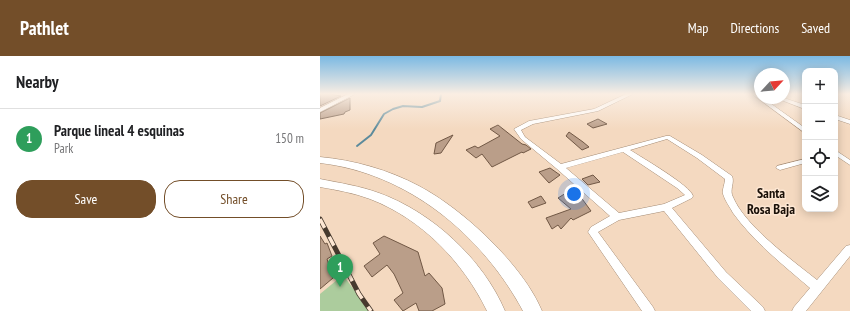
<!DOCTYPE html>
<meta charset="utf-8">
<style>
body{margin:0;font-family:"PT Sans Narrow",sans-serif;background:#f6f6f6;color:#202124}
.controls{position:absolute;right:12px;top:12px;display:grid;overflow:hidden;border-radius:8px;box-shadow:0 2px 10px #0003}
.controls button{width:36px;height:36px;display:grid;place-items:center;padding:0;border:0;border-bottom:1px solid #e0e0e0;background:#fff;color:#202124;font:20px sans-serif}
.compass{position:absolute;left:434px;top:12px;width:36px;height:36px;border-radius:50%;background:#fff;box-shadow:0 2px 10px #0003;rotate:64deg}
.you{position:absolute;left:254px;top:138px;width:14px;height:14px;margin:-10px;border:3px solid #fff;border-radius:50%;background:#1a73e8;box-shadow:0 0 0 6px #1a73e833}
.badge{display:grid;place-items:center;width:26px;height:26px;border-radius:50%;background:#734e29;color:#fff;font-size:13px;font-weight:700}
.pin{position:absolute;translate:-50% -33px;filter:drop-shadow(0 1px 2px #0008)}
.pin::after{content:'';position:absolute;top:21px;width:14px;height:12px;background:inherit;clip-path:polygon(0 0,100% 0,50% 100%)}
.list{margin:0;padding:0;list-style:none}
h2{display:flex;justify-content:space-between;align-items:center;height:52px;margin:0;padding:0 16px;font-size:17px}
h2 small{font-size:13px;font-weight:400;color:#757577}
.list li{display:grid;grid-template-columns:26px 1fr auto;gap:12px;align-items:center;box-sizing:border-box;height:60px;padding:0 16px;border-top:1px solid #e0e0e0}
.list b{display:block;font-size:15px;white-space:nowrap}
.list p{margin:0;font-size:13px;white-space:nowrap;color:#757577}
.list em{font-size:13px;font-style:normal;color:#757577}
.actions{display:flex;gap:8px;padding:12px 16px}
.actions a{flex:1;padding:9px 0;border:1px solid #734e29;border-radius:16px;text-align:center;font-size:14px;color:#734e29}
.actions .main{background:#734e29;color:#fff}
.icon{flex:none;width:22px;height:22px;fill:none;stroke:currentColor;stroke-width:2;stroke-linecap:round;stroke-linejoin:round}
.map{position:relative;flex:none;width:530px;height:255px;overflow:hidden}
header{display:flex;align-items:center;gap:24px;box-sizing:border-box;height:56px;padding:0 20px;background:#734e29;color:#fff}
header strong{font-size:19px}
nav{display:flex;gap:22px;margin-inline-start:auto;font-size:14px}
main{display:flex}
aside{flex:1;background:#fff}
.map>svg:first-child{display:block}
.green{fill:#accc9d}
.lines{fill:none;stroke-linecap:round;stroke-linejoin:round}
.stream{stroke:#5c8b9c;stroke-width:2}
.building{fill:#ba9e89;stroke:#715845}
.minor-casing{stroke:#a48b74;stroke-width:1}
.highway-casing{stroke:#a48b74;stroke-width:1}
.minor{fill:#fff;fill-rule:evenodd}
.highway{fill:#fff;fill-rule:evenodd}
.rail-casing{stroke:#473a2e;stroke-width:5}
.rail{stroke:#fde7d3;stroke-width:3.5;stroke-dasharray:10;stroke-linecap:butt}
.labels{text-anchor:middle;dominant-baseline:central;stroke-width:3;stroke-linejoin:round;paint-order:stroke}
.quarter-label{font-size:14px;font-weight:bold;fill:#180f07;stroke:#fde7d3}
</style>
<header>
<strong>Pathlet</strong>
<nav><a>Map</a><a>Directions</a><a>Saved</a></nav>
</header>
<main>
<aside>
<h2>Nearby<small></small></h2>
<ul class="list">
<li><span class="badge" style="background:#2e9e5b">1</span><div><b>Parque lineal 4 esquinas</b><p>Park</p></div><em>150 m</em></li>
</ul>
<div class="actions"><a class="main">Save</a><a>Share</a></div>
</aside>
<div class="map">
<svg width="530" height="255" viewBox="0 0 530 255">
<rect width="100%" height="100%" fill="#f4d9c0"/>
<polygon class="green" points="23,219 50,255 0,255 0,238"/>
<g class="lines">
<polyline class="stream" points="37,90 51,79 64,58 73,53 83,50 102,51 120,45 121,38"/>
</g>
<g class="building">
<polygon points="0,38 10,38 21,40 0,50"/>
<polygon points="30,42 30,54 25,56 24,58 0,63 0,57"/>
<polygon points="278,63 287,68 273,72 267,68"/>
<polygon points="178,69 202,88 206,89 211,93 203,97 202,96 172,111 162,98 156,102 146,94 155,90 158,92 180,80 170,73"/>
<polygon points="249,76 263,86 269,91 262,94 246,80"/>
<polygon points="133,79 121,97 114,98 116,87"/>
<polygon points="230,112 240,119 229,127 219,116"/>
<polygon points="273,119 280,126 268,129 262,123"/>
<polygon points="254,132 262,139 260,140 271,155 253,164 251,162 241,173 238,169 232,173 226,162 251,153 238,142"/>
<polygon points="221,140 226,147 212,152 208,146"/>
<polygon points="0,180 5,188 7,187 12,200 7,203 13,222 0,233"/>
<polygon points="64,180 98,196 105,220 109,217 122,232 125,248 112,255 99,255 96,247 83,255 74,244 83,237 74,218 67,209 52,221 44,210 60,198 53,187"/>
</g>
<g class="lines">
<defs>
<g id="minor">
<polygon points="28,38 35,38 0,56 0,52"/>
<path d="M306,38H313L278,55L213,68L201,74L205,81L241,108L346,80H350L382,99L412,120C415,127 409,134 413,141C425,170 472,204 497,224L526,190L530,189V200L486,255H472L474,251L490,232C463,209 434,186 413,157C410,151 405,145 403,138C402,133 405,128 405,123L377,102L347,83L310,94C321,101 371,130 373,140L372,142L352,152L406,216L443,251L445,255H431L398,222L344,155L299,164L278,176L333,251L335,255H322L268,176L271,171L290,160L237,113L201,83L194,73L209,65L274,53ZM303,96L357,132L365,139L344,148L299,157L246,112Z"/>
<polygon points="432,38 437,38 440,40 440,42 443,42 485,72 485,77"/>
<polygon points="456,42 464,42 485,49 485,53"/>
<polygon points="515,59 530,64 530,68 515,63"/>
<polygon points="515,94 530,104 530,109 515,99"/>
<polygon points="485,103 485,107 460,114 456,112 457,110"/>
</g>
<g id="highway">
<path d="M0,101C34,104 69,114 99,130C143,153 203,209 222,255H203C162,179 88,117 0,107Z"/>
<path d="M0,123C20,127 40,130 59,137C112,156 163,203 185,255H167C143,206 102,163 50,143C34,137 17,134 0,131Z"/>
</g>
</defs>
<use href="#minor" class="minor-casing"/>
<use href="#highway" class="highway-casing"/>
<use href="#minor" class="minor"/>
<use href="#highway" class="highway"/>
<defs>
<polyline id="rail" points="0,163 39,238 51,255"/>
</defs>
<use href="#rail" class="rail-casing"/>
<use href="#rail" class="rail"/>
</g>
<linearGradient id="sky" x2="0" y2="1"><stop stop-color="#7bb9e3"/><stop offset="0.52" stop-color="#faeee3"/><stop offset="1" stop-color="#faeee3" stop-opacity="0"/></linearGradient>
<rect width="530" height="73" fill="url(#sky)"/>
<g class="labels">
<g class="quarter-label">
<text x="451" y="137">Santa<tspan x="451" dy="16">Rosa Baja</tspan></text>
</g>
</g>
</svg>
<div class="controls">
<button>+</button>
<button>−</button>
<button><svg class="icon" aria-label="locate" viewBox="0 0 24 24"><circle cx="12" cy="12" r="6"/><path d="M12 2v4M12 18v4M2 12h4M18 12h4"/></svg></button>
<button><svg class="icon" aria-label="layers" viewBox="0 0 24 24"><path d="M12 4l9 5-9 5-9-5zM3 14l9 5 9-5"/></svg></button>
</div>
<svg class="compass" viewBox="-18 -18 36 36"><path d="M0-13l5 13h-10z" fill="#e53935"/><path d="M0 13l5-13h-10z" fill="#757577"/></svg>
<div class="you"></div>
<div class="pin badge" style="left:20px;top:231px;background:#2e9e5b">1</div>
</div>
</main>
